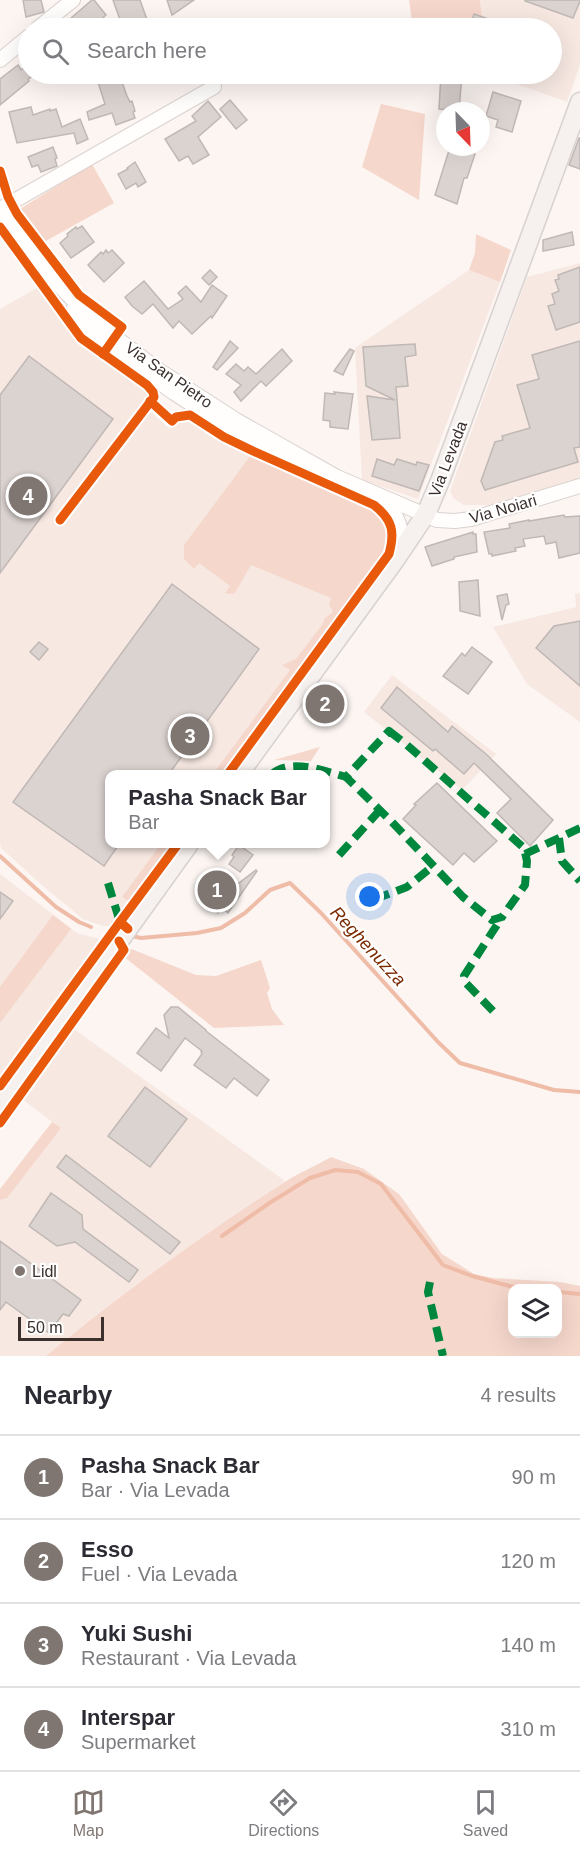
<!DOCTYPE html>
<meta charset="utf-8">
<style>
body{margin:0;font-family:Helvetica,sans-serif;background:#f7f7f7;color:#2b2b33}
.controls{position:absolute;right:18px;bottom:18px;display:grid;overflow:hidden;border-radius:12px;box-shadow:0 6px 24px #0002}
.controls button{width:54px;height:54px;display:grid;place-items:center;padding:0;border:0;border-bottom:2px solid #e1e1e2;background:#fff;color:#2b2b33;font:30px sans-serif}
.compass{position:absolute;left:436px;top:102px;width:54px;height:54px;border-radius:50%;background:#fff;box-shadow:0 6px 24px #0002;rotate:157deg}
.scale{position:absolute;left:18px;bottom:15px;width:86px;box-sizing:border-box;padding-left:6px;border:3px solid #3b302c;border-top:0;font-size:16px;line-height:21px;white-space:nowrap;color:#3b302c;-webkit-text-stroke:4px #fff;paint-order:stroke}
.you{position:absolute;left:370px;top:897px;width:21px;height:21px;margin:-15px;border:4px solid #fff;border-radius:50%;background:#1a73e8;box-shadow:0 0 0 9px #1a73e833}
.badge{display:grid;place-items:center;width:39px;height:39px;border-radius:50%;background:#7f7571;color:#fff;font-size:20px;font-weight:700}
.pin{position:absolute;translate:-50% -50%;border:3px solid #fff;box-shadow:0 2px 6px #0006}
.popup{position:absolute;left:105px;top:770px;width:225px;height:78px;box-sizing:border-box;display:grid;place-content:center;border-radius:12px;background:#fff;filter:drop-shadow(0 2px 4px #0005);font-size:20px;white-space:nowrap;color:#7c7c81}
.popup b{font-size:22px;color:#2b2b33}
.popup::after{content:'';position:absolute;left:50%;top:100%;margin-left:-12px;border:12px solid transparent;border-top-color:#fff}
.list{margin:0;padding:0;list-style:none}
h2{display:flex;justify-content:space-between;align-items:center;height:78px;margin:0;padding:0 24px;font-size:26px}
h2 small{font-size:20px;font-weight:400;color:#7c7c81}
.list li{display:grid;grid-template-columns:39px 1fr auto;gap:18px;align-items:center;box-sizing:border-box;height:84px;padding:0 24px;border-top:2px solid #e1e1e2}
.list b{display:block;font-size:22px;white-space:nowrap}
.list p{margin:0;font-size:20px;white-space:nowrap;color:#7c7c81}
.list em{font-size:20px;font-style:normal;color:#7c7c81}
.icon{flex:none;width:33px;height:33px;fill:none;stroke:currentColor;stroke-width:2;stroke-linecap:round;stroke-linejoin:round}
.map{position:relative;flex:none;width:580px;height:1356px;overflow:hidden}
.search{position:absolute;background:#fff;box-shadow:0 6px 24px #0002;left:18px;right:18px;top:18px;height:66px;display:flex;align-items:center;gap:15px;box-sizing:border-box;padding:0 21px;border-radius:33px;color:#7c7c81;font-size:22px}
.sheet{height:414px;background:#fff}
nav{display:flex;justify-content:space-around;align-items:center;box-sizing:border-box;height:84px;border-top:2px solid #e1e1e2;background:#fff;font-size:16px;color:#7c7c81}
nav a{display:grid;justify-items:center;gap:3px}
nav .on{color:#7f7571}
.map>svg:first-child{display:block}
.built{fill:#f7e8e2}
.green{fill:#f6d7cc;fill-rule:evenodd}
.lines{fill:none;stroke-linecap:round;stroke-linejoin:round}
.stream{stroke:#efbca8;stroke-width:4}
.building{fill:#dbd3d0;stroke:#c0b8b5;stroke-width:1.5}
.minor-casing{stroke:#dad2ce;stroke-width:16}
.major-casing{stroke:#d7d2d0;stroke-width:21}
.minor{stroke:#fffefd;stroke-width:14}
.major{stroke:#f6f0ee;stroke-width:18}
.quiet{stroke:#00873e;stroke-width:8;stroke-dasharray:15 8;stroke-linecap:butt}
.cycleway-casing{stroke:#fff;stroke-width:13}
.cycleway{stroke:#e8590c;stroke-width:9}
.poi-dot{fill:#7f7571;stroke:#fff;stroke-width:2}
.labels{text-anchor:middle;dominant-baseline:central;stroke-width:4.5;stroke-linejoin:round;paint-order:stroke}
.street-label{font-size:16px;fill:#3b302c;stroke:#fff}
.poi-label{font-size:16px;fill:#3b302c;stroke:#fff;text-anchor:start}
.water-label{font-size:18px;font-style:italic;fill:#7a2900;stroke:#fff}
</style>
<div class="map">
<svg width="580" height="1356" viewBox="0 0 580 1356">
<rect width="100%" height="100%" fill="#fcf5f2"/>
<g class="built">
<polygon points="480,0 580,0 580,65 567,102 488,74 552,74 552,28 469,28 474,14 482,17"/>
<polygon points="580,263 580,478 491,505 464,505 454,499 450,491 527,277"/>
<polygon points="469,270 500,282 418,499 362,480 355,348"/>
<polygon points="37,288 73,337 81,344 145,388 149,393 148,399 144,406 170,429 179,420 196,419 243,451 372,511 379,515 385,523 388,531 387,542 382,554 222,774 109,774 109,844 171,844 112,926 103,926 83,919 44,887 1,848 0,843 0,309"/>
<polygon points="580,593 580,722 527,684 493,627 576,607 575,594"/>
<polygon points="392,675 496,754 462,790 364,712"/>
<polygon points="0,874 77,933 99,939 0,1081"/>
<polygon points="74,1029 285,1181 206,1235 65,1356 0,1356 0,1196 55,1124 22,1099"/>
</g>
<g class="green">
<polygon points="409,0 480,0 482,17 474,14 469,28 413,28"/>
<polygon points="381,104 425,114 419,200 362,167"/>
<polygon points="92,164 114,203 44,242 20,209"/>
<polygon points="476,234 511,250 500,282 469,270 475,253"/>
<path d="M251,455L372,511C391,523 390,535 382,554L222,774H213L290,670L282,665L296,659L322,625L325,618L332,613V609L329,606L331,598L251,565L235,593L230,594L225,593L230,586L199,563L194,569L184,559V545Z"/>
<polygon points="320,747 311,761 274,760"/>
<polygon points="161,844 171,844 129,901 122,897"/>
<polygon points="53,915 71,929 0,1023 0,987"/>
<polygon points="129,948 196,975 216,976 261,960 270,988 267,993 272,1009 284,1025 214,1028 123,956"/>
<polygon points="52,1122 61,1128 7,1198 0,1200 0,1189"/>
<path d="M331,1157L364,1169L399,1194L442,1254L474,1274L493,1278L560,1282L580,1286V1356H46C121,1294 201,1236 283,1183C298,1173 316,1166 331,1157ZM512,1288H558V1334H512Z"/>
</g>
<g class="lines">
<g class="stream">
<polyline points="0,856 56,907 79,922 91,927"/>
<polyline points="132,936 141,938 197,933 221,928 245,913 270,890 290,883 321,913 438,1042 460,1063 554,1090 580,1092"/>
<polyline points="222,1236 271,1202 310,1178 335,1170 358,1172 381,1184 443,1265 472,1276 517,1288"/>
<polyline points="558,1292 580,1294"/>
</g>
</g>
<g class="building">
<polygon points="23,0 41,0 44,12 26,17"/>
<polygon points="92,0 94,0 106,15 92,28 79,28 71,18"/>
<polygon points="113,0 140,0 150,28 123,28"/>
<polygon points="167,0 194,0 172,15"/>
<polygon points="525,0 580,0 580,1 573,18 525,1"/>
<polygon points="474,14 511,27 510,28 470,28"/>
<polygon points="18,65 21,70 26,66 28,74 33,76 28,79 29,81 0,105 0,79"/>
<polygon points="113,74 119,74 127,96 130,102 132,101 135,111 133,112 135,118 116,125 112,113 89,120 87,112 105,104 97,79"/>
<polygon points="441,74 462,74 459,111 439,109"/>
<polygon points="493,92 521,101 512,132 496,127 498,120 486,116"/>
<polygon points="230,100 247,120 236,129 220,109"/>
<polygon points="208,101 221,117 198,137 209,155 193,164 188,156 179,161 165,139 196,121 192,116"/>
<polygon points="31,107 33,115 50,109 50,111 56,109 62,127 80,119 88,139 77,144 74,133 17,143 9,112"/>
<polygon points="579,138 580,138 580,169 569,165"/>
<polygon points="53,147 57,158 55,159 57,166 41,172 38,165 32,167 28,157"/>
<polygon points="450,147 470,147 468,151 475,154 467,178 464,178 457,204 435,195"/>
<polygon points="135,162 146,182 138,187 136,183 126,189 118,174 128,169 127,168"/>
<polygon points="82,226 94,242 71,258 60,243 68,236 67,234 76,227 77,229"/>
<polygon points="572,232 574,245 543,251 543,240"/>
<polygon points="106,250 108,253 112,250 124,263 104,282 88,265 101,252 103,254"/>
<polygon points="580,267 580,322 556,330 548,306 555,304 552,294 559,291 555,280 559,279 558,275"/>
<polygon points="210,270 217,277 209,285 202,278"/>
<polygon points="144,281 168,309 183,299 178,293 186,286 201,302 212,285 227,296 212,318 211,316 192,334 179,321 173,328 153,304 142,314 132,306 125,297"/>
<polygon points="230,341 238,348 217,370 213,367"/>
<polygon points="580,341 580,447 574,448 578,462 485,490 481,481 495,442 503,440 502,436 530,428 517,385 539,379 532,355"/>
<polygon points="415,344 416,355 405,357 408,386 396,387 400,438 372,440 367,396 395,400 366,386 363,347"/>
<polygon points="282,349 292,361 266,386 261,381 241,401 234,392 241,385 226,374 236,364 244,371 248,367 256,374"/>
<polygon points="350,349 354,351 343,375 334,371"/>
<polygon points="29,356 113,419 0,573 0,395"/>
<polygon points="334,392 353,394 348,429 330,427 330,421 323,420 325,393 335,394"/>
<polygon points="377,459 394,465 397,459 416,465 417,462 429,465 419,491 372,476"/>
<polygon points="564,515 565,517 580,516 580,553 559,558 556,542 546,544 544,536 523,539 525,546 515,548 516,551 492,556 492,554 489,554 484,532 510,528 509,524 529,520 529,521"/>
<polygon points="473,532 473,534 476,534 477,552 454,557 454,559 432,566 425,547"/>
<polygon points="478,580 480,616 460,611 459,582"/>
<polygon points="172,584 259,649 169,774 109,774 109,843 120,843 104,866 13,802"/>
<polygon points="507,594 509,604 506,605 502,620 497,596"/>
<polygon points="580,621 580,686 536,648 554,626"/>
<polygon points="39,642 48,649 39,660 30,652"/>
<polygon points="472,647 492,662 468,694 443,676 462,653 465,656"/>
<polygon points="397,687 448,732 452,726 486,754 553,820 530,846 497,813 511,799 474,763 464,774 435,749 433,751 381,708"/>
<polygon points="323,696 333,703 326,714 316,706"/>
<polygon points="437,783 497,841 474,862 464,853 453,865 403,819 416,805 414,804"/>
<polygon points="239,845 253,855 240,872 229,864 234,857 232,855"/>
<polygon points="256,870 257,871 228,913 222,908 218,913 207,904 216,893 213,890 220,881 231,889"/>
<polygon points="0,892 13,901 0,919"/>
<polygon points="171,1007 178,1007 206,1030 206,1031 269,1080 257,1096 234,1078 226,1088 194,1065 202,1054 201,1052 202,1051 185,1038 161,1071 137,1053 156,1028 169,1038 164,1015"/>
<polygon points="145,1087 187,1119 150,1167 108,1136"/>
<polygon points="66,1155 180,1242 170,1254 57,1167"/>
<polygon points="51,1193 82,1215 83,1229 138,1270 129,1282 75,1242 57,1246 29,1226"/>
<polygon points="0,1241 81,1300 69,1316 63,1314 49,1333 6,1302 0,1310"/>
</g>
<g class="lines">
<defs>
<g id="minor">
<polyline points="38,28 73,0"/>
<polyline points="0,60 28,37"/>
<polyline points="0,209 214,87"/>
<polyline points="0,210 8,218 53,279 89,317 160,371 236,420 337,477 437,520 455,521 471,519 580,486"/>
<polyline points="72,311 84,325 116,351 174,393 251,443 298,465"/>
<path d="M381,499C396,511 406,531 399,550"/>
</g>
<g id="major">
<polyline points="239,774 395,560 426,514 440,481 580,102"/>
<polyline points="0,1107 189,844"/>
</g>
</defs>
<use href="#minor" class="minor-casing"/>
<use href="#major" class="major-casing"/>
<use href="#minor" class="minor"/>
<use href="#major" class="major"/>
<g class="quiet">
<polygon points="389,731 407,745 524,848 527,861 525,885 502,917 492,920 463,897 391,821 346,777"/>
<path d="M272,774C290,758 325,771 346,777"/>
<polyline points="559,838 562,861 580,881"/>
<polyline points="525,854 580,828"/>
<polyline points="339,855 380,810"/>
<polyline points="108,883 120,922"/>
<polyline points="375,899 407,887 433,866"/>
<polyline points="493,1011 465,982 464,976 502,917"/>
<polyline points="430,1282 428,1292 443,1356"/>
</g>
<defs>
<g id="cycleway">
<polyline points="0,171 8,197 17,214 79,295 122,327 103,354"/>
<polyline points="0,227 81,338 147,385 153,392 154,397 60,520"/>
<path d="M150,401L172,421L176,417L190,415L224,437L253,451L374,505C393,520 395,532 389,554L228,774"/>
<polyline points="120,922 178,844"/>
<polyline points="0,1086 120,922 128,929"/>
<polyline points="0,1123 124,950 119,941"/>
</g>
</defs>
<use href="#cycleway" class="cycleway-casing"/>
<use href="#cycleway" class="cycleway"/>
</g>
<circle class="poi-dot" cx="20" cy="1271" r="6"/>
<g class="labels">
<g class="street-label">
<text transform="translate(169 375) rotate(35)">Via San Pietro</text>
<text transform="translate(448 459) rotate(-69)">Via Levada</text>
<text transform="translate(503 509) rotate(-16)">Via Noiari</text>
</g>
<g class="poi-label">
<text x="32" y="1271">Lidl</text>
</g>
<g class="water-label">
<text transform="translate(368 946) rotate(47)">Reghenuzza</text>
</g>
</g>
</svg>
<div class="controls">
<button><svg class="icon" aria-label="layers" viewBox="0 0 24 24"><path d="M12 4l9 5-9 5-9-5zM3 14l9 5 9-5"/></svg></button>
</div>
<svg class="compass" viewBox="-18 -18 36 36"><path d="M0-13l5 13h-10z" fill="#e53935"/><path d="M0 13l5-13h-10z" fill="#7c7c81"/></svg>
<div class="scale">50 m</div>
<div class="you"></div>
<div class="pin badge" style="left:217px;top:890px">1</div>
<div class="popup"><b>Pasha Snack Bar</b>Bar</div>
<div class="pin badge" style="left:325px;top:704px">2</div>
<div class="pin badge" style="left:190px;top:736px">3</div>
<div class="pin badge" style="left:28px;top:496px">4</div>
<div class="search"><svg class="icon" aria-label="search" viewBox="0 0 24 24"><circle cx="10" cy="10" r="6"/><path d="M15 15l6 6"/></svg>Search here</div>
</div>
<section class="sheet">
<h2>Nearby<small>4 results</small></h2>
<ul class="list">
<li><span class="badge">1</span><div><b>Pasha Snack Bar</b><p>Bar · Via Levada</p></div><em>90 m</em></li>
<li><span class="badge">2</span><div><b>Esso</b><p>Fuel · Via Levada</p></div><em>120 m</em></li>
<li><span class="badge">3</span><div><b>Yuki Sushi</b><p>Restaurant · Via Levada</p></div><em>140 m</em></li>
<li><span class="badge">4</span><div><b>Interspar</b><p>Supermarket</p></div><em>310 m</em></li>
</ul>
</section>
<nav>
<a class="on"><svg class="icon" aria-label="map" viewBox="0 0 24 24"><path d="M3 6l6-2 6 2 6-2v14l-6 2-6-2-6 2zM9 4v14M15 6v14"/></svg>Map</a>
<a><svg class="icon" aria-label="directions" viewBox="0 0 24 24"><path d="M12 3l9 9-9 9-9-9zM9 14v-3h6M13 9l2 2-2 2"/></svg>Directions</a>
<a><svg class="icon" aria-label="saved" viewBox="0 0 24 24"><path d="M7 4h10v16l-5-4-5 4z"/></svg>Saved</a>
</nav>
